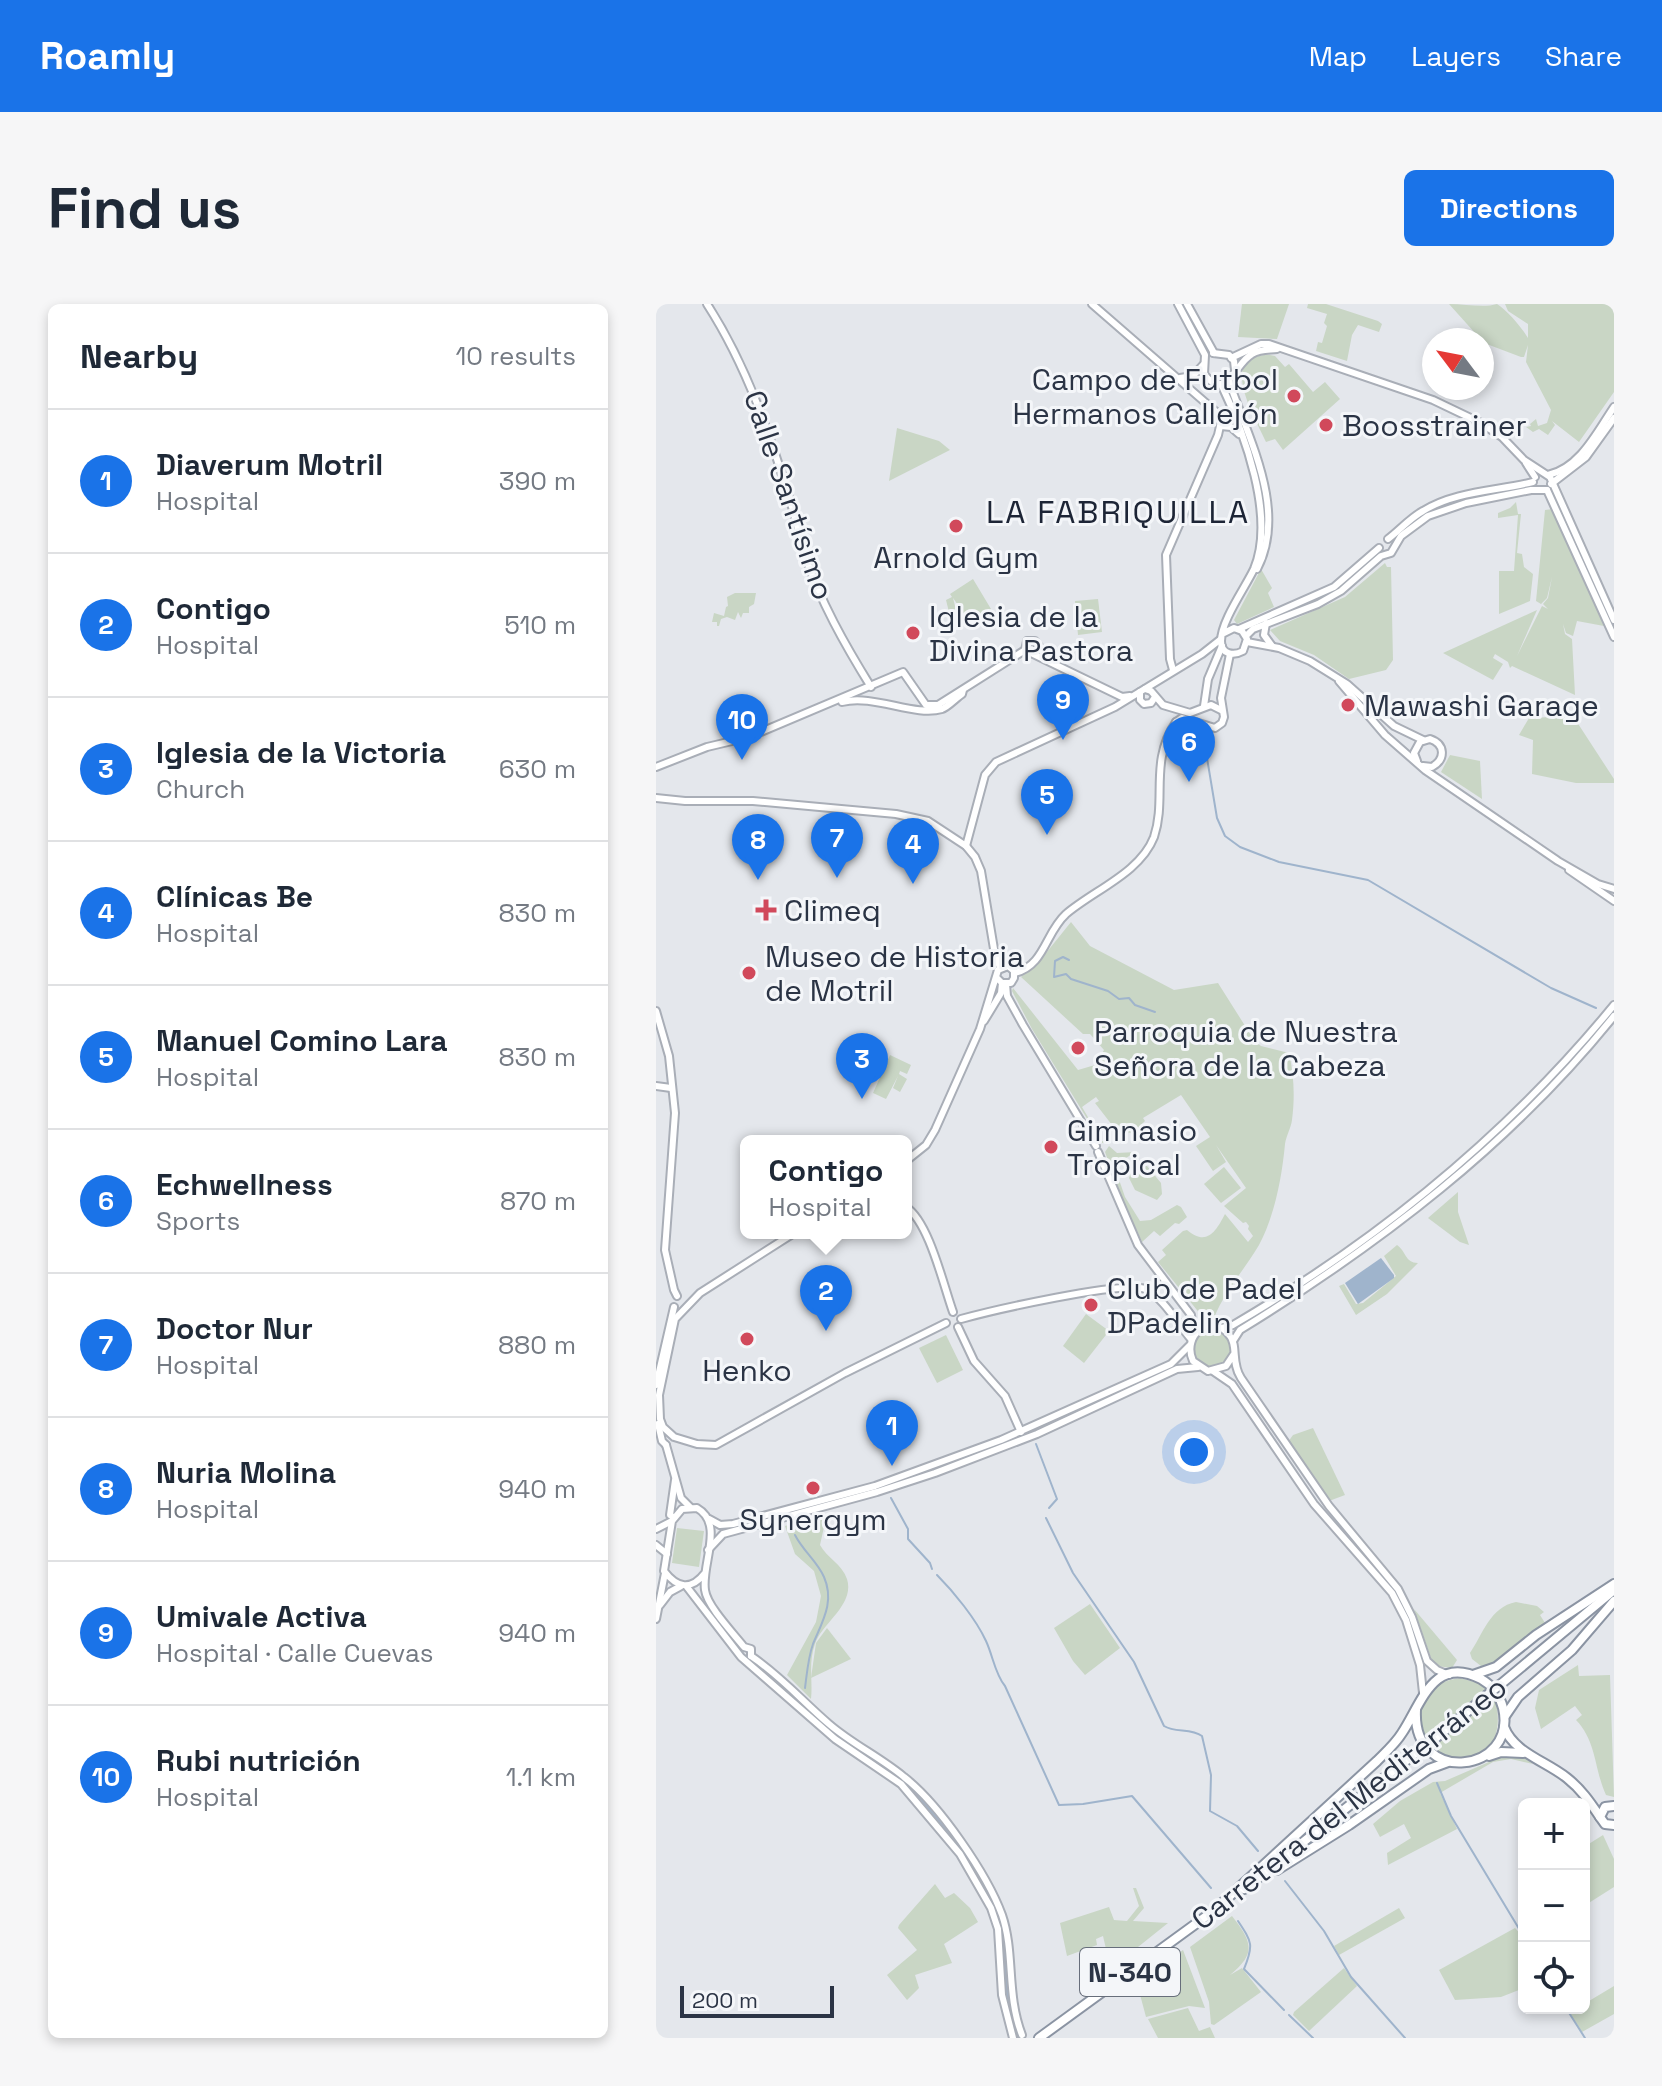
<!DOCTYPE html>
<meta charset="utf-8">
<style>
body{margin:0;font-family:"Space Grotesk",sans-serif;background:#f6f6f7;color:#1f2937}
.controls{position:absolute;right:24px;bottom:24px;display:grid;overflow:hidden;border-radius:12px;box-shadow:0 4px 12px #0003}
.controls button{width:72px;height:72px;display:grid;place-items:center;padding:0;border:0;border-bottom:2px solid #e0e1e3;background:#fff;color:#1f2937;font:40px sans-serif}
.compass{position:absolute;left:766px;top:24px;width:72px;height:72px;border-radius:50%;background:#fff;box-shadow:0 4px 12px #0003;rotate:302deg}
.scale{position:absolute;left:24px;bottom:20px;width:154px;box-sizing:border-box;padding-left:8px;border:4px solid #2b3445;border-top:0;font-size:22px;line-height:28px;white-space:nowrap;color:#2b3445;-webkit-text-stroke:6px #f4f6f9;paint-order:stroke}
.you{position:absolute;left:538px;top:1148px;width:28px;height:28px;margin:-20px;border:6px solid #fff;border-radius:50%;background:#1a73e8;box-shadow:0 0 0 12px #1a73e833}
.badge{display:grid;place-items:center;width:52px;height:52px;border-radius:50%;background:#1a73e8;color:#fff;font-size:26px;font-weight:700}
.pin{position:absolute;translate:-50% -66px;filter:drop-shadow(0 2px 4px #0008)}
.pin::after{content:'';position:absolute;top:42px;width:28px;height:24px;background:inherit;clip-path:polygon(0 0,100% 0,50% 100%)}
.popup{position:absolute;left:84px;top:831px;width:172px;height:104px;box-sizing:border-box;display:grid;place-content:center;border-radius:12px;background:#fff;filter:drop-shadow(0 2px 6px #0005);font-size:26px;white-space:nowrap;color:#747a83}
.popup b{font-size:30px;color:#1f2937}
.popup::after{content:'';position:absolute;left:50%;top:100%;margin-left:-16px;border:16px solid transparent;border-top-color:#fff}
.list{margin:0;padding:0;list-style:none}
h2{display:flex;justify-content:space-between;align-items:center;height:104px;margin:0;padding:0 32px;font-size:34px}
h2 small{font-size:26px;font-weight:400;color:#747a83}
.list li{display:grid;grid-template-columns:52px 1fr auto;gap:24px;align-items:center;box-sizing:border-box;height:144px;padding:0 32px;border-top:2px solid #e0e1e3}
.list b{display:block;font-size:30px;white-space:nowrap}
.list p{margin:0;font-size:26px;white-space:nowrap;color:#747a83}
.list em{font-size:26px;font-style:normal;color:#747a83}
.icon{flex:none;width:44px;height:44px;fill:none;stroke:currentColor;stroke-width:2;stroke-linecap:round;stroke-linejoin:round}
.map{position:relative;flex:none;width:958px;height:1734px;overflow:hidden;border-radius:12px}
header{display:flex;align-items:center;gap:48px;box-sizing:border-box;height:112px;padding:0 40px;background:#1a73e8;color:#fff}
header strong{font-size:38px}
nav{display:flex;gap:44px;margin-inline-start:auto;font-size:28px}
.intro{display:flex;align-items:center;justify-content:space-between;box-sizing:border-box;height:192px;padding:0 48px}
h1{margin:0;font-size:56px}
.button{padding:20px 36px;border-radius:12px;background:#1a73e8;color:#fff;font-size:28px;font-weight:700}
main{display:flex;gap:48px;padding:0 48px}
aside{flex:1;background:#fff;border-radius:12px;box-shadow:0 4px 12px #0003}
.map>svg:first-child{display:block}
.green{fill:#c9d6c5}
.water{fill:#9fb4cc}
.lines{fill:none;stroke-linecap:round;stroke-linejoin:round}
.stream{stroke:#9fb4cc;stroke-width:2}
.secondary-casing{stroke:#a9aeb7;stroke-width:10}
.highway-casing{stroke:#8b94a3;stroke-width:12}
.secondary{stroke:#fff;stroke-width:6}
.highway{stroke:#fff;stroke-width:8}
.highway-bridge-casing{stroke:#8b94a3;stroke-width:12;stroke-linecap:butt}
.highway-bridge{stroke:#fff;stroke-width:8}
.poi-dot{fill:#d1495b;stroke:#f4f6f9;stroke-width:3}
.labels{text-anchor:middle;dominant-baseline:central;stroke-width:6;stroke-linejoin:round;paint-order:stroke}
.shield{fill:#f4f6f9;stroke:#676e7b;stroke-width:2}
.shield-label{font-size:28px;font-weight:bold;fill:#2b3445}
.poi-label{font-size:30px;fill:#2b3445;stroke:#f4f6f9;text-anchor:start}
.street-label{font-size:30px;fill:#2b3445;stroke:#f4f6f9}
.neighbourhood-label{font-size:32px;letter-spacing:2px;fill:#1d2536;stroke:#f4f6f9}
</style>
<header>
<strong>Roamly</strong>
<nav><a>Map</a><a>Layers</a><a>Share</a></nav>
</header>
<div class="intro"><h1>Find us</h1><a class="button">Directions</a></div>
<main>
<aside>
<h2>Nearby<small>10 results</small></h2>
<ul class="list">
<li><span class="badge">1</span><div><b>Diaverum Motril</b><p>Hospital</p></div><em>390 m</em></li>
<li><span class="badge">2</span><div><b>Contigo</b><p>Hospital</p></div><em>510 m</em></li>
<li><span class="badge">3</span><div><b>Iglesia de la Victoria</b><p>Church</p></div><em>630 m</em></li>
<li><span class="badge">4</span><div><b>Clínicas Be</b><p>Hospital</p></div><em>830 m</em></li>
<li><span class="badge">5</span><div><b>Manuel Comino Lara</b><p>Hospital</p></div><em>830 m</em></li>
<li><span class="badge">6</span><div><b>Echwellness</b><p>Sports</p></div><em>870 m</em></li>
<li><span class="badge">7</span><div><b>Doctor Nur</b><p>Hospital</p></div><em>880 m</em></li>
<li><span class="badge">8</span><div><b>Nuria Molina</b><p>Hospital</p></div><em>940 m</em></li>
<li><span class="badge">9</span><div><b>Umivale Activa</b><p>Hospital · Calle Cuevas</p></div><em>940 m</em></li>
<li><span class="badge">10</span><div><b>Rubi nutrición</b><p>Hospital</p></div><em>1.1 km</em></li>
</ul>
</aside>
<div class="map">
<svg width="958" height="1734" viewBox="0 0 958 1734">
<rect width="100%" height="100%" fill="#e4e7ec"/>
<g class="green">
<polygon points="586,0 633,0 621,35 582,33"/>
<polygon points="652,0 670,0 722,17 726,20 723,28 702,21 696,31 691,57 660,47 662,38 666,39 671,22 668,19 671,10 651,4"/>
<path d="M793,0C810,0 828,4 841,0C851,6 866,24 872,34V20L852,7L849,0H958V88L923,138L896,117L899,121L892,131L883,125L877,128L870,123L875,122L874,120L880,115L882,122L891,119L895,106L870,58L872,41L868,53H865L828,39Z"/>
<path d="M614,51L619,52L629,63L633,60L657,88L669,78L684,95L627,146L619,135L610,138C600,115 559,49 614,51Z"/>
<polygon points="241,124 283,137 294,146 233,177"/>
<polygon points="860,198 862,210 865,210 861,249 866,250 868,263 877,270 874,297 843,310 843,267 858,267 862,211 842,214 842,209 854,204"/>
<polygon points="897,205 948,322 921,317 917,332 910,329 907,320 909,330 916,335 919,391 856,362 854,364 852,358 839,350 837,354 847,360 837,376 787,349 881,306 861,352 886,302 892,305 887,300 892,294 896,273 891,294 885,300 880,297 889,206"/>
<polygon points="729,259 731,263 735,263 737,356 730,366 693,375 658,351 624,337 614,326 689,293"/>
<polygon points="605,265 616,284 612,289 618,303 581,320 578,316"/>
<polygon points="317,275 335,305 314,318 297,294 300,306 293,308 290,296 296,293 294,290"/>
<polygon points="79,289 100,289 98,300 93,303 93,309 87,309 85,314 82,308 79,316 71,313 65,315 63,322 61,322 61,318 56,318 58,309 68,312 70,303 72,302 71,293"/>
<polygon points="442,295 446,328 422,331 419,297"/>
<polygon points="917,412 958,475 958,479 920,479 876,470 877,436 863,431 873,414"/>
<polygon points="794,451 824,457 826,495 785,468"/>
<path d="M415,618L434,642L518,686L562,679L598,736L605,742L633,749C638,771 639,793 636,816C635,824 630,832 629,840C626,872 619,911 603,941C589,965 568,988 558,1014L545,1011L502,958L510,951L506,946L527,927L531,926C551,943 560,927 569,910L592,938L597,932L592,925L593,922L590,918L587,919L568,902L590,884L560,841L570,858L557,867L540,842L554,833L525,791L487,814L489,817L485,821L495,831L491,835L466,826L463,830L439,799L443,797L440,793L426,803L446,837L451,838L446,839L376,725L356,687L357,684L422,766L439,761L448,746L434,730H427L365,673L382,659Z"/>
<polygon points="234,751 255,761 251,770 244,767 243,770 251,775 244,788 237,784 242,772 230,795 217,789"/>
<polygon points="453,842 461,849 480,848 458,861 469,893 484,917 495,916 521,901 525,903 531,913 523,920 519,919 504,932 498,927 486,938 465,892 449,848"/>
<polygon points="486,862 491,862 505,879 506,890 501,896 479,886 473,874 475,869"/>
<polygon points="568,863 585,884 565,899 548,880"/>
<polygon points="802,888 802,908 813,941 804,938 772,914"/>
<path d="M741,941C750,947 749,959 762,959L731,990L700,1011L683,982L688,980L700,1000L707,999L740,972L728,952Z"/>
<polygon points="430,1010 453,1027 428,1059 407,1042"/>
<circle cx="556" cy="1045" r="19"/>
<polygon points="290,1031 307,1066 281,1079 263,1044"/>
<polygon points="657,1124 689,1191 673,1197 632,1138 637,1131"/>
<path d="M166,1211L168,1223L164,1241C171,1254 186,1260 191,1275C199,1301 166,1319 159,1340C152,1359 157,1377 155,1395L131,1371L160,1318L165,1292L158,1267L139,1250L129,1222Z"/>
<polygon points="21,1224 48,1227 43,1263 16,1259"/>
<path d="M860,1298L881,1302L888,1308L884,1311L889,1319L841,1358L833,1363L825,1362L816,1355L814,1349C827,1330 834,1303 860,1298Z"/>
<polygon points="434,1300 464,1344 429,1371 417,1357 398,1324"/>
<polygon points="758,1305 801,1356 796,1364 781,1362 776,1357"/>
<polygon points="171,1324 195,1355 155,1374 160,1339"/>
<path d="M922,1361L923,1372L954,1371L958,1493L950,1491C938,1465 941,1438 920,1416L926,1411L919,1402L885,1425L879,1404L883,1386Z"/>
<path d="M804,1374L822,1379L833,1386L769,1437C757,1404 767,1379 804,1374Z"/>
<path d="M838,1393C849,1423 837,1461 799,1455C790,1454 782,1448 775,1444Z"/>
<polygon points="849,1451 865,1452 877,1460 855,1455 837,1458 784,1489 801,1525 732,1561 731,1549 755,1534 748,1520 724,1533 717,1520 744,1497 777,1478 789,1477"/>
<polygon points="947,1531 958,1555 958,1583 928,1602 928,1543"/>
<polygon points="279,1580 289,1594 298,1589 314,1604 322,1618 288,1640 296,1659 259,1671 263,1684 251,1696 231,1671 261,1646 242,1624 243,1621"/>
<polygon points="477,1584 480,1584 488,1604 477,1617 512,1619 427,1687 423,1686 427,1678 449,1664 445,1648 450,1645 447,1632 440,1635 441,1641 411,1652 404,1619 453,1603 458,1616 471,1617 483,1602"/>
<polygon points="743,1604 749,1614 683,1651 678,1642"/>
<path d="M576,1612C596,1638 601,1649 574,1671L586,1664L605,1688L558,1721L555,1720L553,1698L534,1643Z"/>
<polygon points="859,1624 868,1634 868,1684 845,1693 799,1696 783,1666"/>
<polygon points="527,1646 549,1704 533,1702 490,1713 482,1683 484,1679"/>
<polygon points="688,1664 701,1682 653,1727 637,1711 638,1708"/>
<polygon points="958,1682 958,1710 926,1728 914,1709 928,1704 928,1700"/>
<polygon points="532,1704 543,1727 554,1723 559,1734 502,1734 492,1715"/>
</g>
<g class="water">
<polygon points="725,954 738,971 738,974 702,1000 689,979"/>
<polygon points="161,1413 259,1485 316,1557 342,1605 350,1636 354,1698 363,1734 359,1734 349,1694 345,1631 310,1556 249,1481 176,1431 159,1416"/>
</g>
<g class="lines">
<g class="stream">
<polyline points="548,436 561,514 569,532 584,543 623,558 712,576 895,684 940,704"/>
<polyline points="413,656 407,653 399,657 398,673 410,670 415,675 452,687 463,695 473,694 479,701 499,708"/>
<polyline points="380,1140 401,1195 393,1204"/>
<polyline points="235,1194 252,1225 252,1235 274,1259 276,1265"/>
<path d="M390,1214L417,1269L478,1358L508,1422C519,1429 535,1424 546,1432L555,1471L554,1507L581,1522L602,1547"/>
<path d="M139,1231C147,1247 161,1257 168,1273C179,1298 166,1318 157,1340C152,1354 151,1369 149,1384"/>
<path d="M281,1271C297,1287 320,1315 330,1337C337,1352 339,1370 349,1382L403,1501L427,1500L476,1492L555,1584"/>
<polyline points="781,1479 795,1512 868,1633"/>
<polyline points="629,1577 668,1627 695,1673 749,1734"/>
<path d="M582,1617C596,1638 598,1641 588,1665L628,1706"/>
<polyline points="910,1704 929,1734"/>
<polyline points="633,1711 657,1734"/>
</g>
<defs>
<g id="secondary">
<path d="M51,0C91,62 115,133 136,203C141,219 144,235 149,251C164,297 189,341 215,383"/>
<polyline points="436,0 566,113 562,131 510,251 514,355 517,366"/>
<path d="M522,0L549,51L548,70C570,99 579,59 596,50C604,45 612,46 621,45"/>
<polyline points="531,0 558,49"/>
<polyline points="557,49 573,51 578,57 579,66"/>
<polyline points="575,54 605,40 613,40 777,96 823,118 846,133 868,156 894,173 958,316"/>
<polyline points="524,74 537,72 547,61"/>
<path d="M573,77C592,134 632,206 601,265"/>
<path d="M565,80C588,128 620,213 598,265C589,284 565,317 565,337C565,351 578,352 587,347L591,335L586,327L578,324L568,329"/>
<polyline points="574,105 565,122 575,123 583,130"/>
<polyline points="870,159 879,173"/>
<path d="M892,171C924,164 941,128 958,103"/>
<polyline points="895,180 930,153 958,114"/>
<polyline points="891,186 958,333"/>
<path d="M732,235C744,226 754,214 767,207C799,187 841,187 877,178"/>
<polyline points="610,319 608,331 616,342"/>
<polyline points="583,325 678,283 723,244"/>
<polyline points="590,332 597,325 662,300 685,287 725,252 735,249 745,232 772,212 810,199 875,186 891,186"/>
<polyline points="591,338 623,344 654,357 691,380 738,422 767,436"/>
<polyline points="369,346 466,393 474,392"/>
<polyline points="369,346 371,337 379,337 395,358"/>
<polyline points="683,377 729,431 769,466 902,557 942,580 958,585"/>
<polyline points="489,385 495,387 507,401 534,409 555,401 565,406"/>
<polyline points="484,388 484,396 488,400 495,399 499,393"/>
<path d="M186,398C218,390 258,413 286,405C292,403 300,394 306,390L307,386"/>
<polyline points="548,402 552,375 566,342"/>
<polyline points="520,418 526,414 559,424 566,419 568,413 565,394 574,350"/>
<path d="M761,457L758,449L764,438L774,435C789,440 790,455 776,463L767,462"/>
<polyline points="0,463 51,443 93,433 247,368 270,401 282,401 369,346"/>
<polyline points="0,494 29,497 97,497 240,510 272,517 310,542 319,553 325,567 338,645 344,664"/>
<polyline points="310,542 329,471 340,458 459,403 546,350 565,335"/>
<polyline points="913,566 958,597"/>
<path d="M359,669C389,661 389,629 410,610C438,586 484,569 498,533C511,494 493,458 520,418"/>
<polyline points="350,680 351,692 367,721 440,842"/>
<polyline points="0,707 13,752 19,809 9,946 18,986 21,992"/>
<polyline points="328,717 345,689 346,679"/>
<polyline points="0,782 15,784"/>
<polyline points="442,848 482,941 535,1011 538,1030"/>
<polyline points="250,857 270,841 279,826 324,725 342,666 352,662 358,667 358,674 355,679 346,679 341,674"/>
<path d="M250,903C273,918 287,980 297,1008"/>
<polyline points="138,929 44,989 19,1015 3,1091 4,1115 7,1123 18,1133 41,1140 60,1141 189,1069 290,1019"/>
<path d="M305,1015C334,1007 468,976 489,985C507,993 522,1020 535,1035"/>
<polyline points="302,1023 318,1057 349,1092 365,1128"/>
<path d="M566,1024L577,1021C721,937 852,830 958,701"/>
<path d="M577,1037L584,1026C724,940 855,840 958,712"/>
<path d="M578,1050L570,1062L552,1067L537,1057C525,1030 557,1008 574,1032C582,1042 575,1059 585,1074L673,1202L742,1285L756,1313L771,1357L781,1366L793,1371"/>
<polyline points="557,1067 576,1080 658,1200 736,1289 750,1316 764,1361 767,1389"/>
<polyline points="0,1081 18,1003"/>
<polyline points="2,1120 6,1137 10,1141"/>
<polyline points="10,1141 25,1194 34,1203"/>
<polyline points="17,1213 14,1211 19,1176"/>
<polyline points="53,1215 64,1221 77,1220 219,1182 345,1136 515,1060 533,1042"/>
<polyline points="0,1225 16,1217"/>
<polyline points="0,1241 11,1250"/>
<polyline points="52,1246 67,1230 221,1188 279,1169 381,1130 521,1065 542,1063"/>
<path d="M49,1269C35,1287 21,1284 8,1267L16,1217L26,1205L41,1204C69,1220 45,1260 49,1286C51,1302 77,1329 88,1343L95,1345V1352"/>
<polyline points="31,1283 85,1353 179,1435 245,1480 304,1550 335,1604 342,1625 346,1691 357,1734"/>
<polyline points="4,1301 14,1288 25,1282"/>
<polyline points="0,1315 9,1269"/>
<path d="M95,1352C126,1373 146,1397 173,1420C196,1440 224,1453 248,1473C283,1500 331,1570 346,1611C359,1649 350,1690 366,1731"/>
</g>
<g id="highway">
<polyline points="817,1371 840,1363 880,1331 958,1280"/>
<polyline points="845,1380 958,1286"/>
<polyline points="849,1412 862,1393 916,1346 958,1297"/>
<path d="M848,1423C858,1449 890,1457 911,1474C925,1485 934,1498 944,1513"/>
<polyline points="775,1438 830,1392"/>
<polyline points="833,1452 845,1448 867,1449"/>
<polyline points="958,1502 949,1503 944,1513 949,1520 958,1521"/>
<polyline points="621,1566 693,1521 773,1465 792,1458"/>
<polyline points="588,1585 762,1447"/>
<path d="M564,1601L721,1457C730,1448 740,1439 746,1429C765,1401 777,1350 825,1375C836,1381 844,1392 847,1404C862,1469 756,1483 760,1406"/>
<polyline points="383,1734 567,1600"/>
</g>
</defs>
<use href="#secondary" class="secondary-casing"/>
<use href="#highway" class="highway-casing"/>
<use href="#secondary" class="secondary"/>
<use href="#highway" class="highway"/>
<defs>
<g id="highway-bridge">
<polyline points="830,1392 845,1380"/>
<polyline points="762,1447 775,1438"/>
</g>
</defs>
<use href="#highway-bridge" class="highway-bridge-casing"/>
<use href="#highway-bridge" class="highway-bridge"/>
</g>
<g class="poi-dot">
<circle cx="638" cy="92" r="8"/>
<circle cx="670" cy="121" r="8"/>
<circle cx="300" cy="222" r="8"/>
<circle cx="257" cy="329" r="8"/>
<circle cx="692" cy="401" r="8"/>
<path d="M106 594h8v8h8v8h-8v8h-8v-8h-8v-8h8z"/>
<circle cx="93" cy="669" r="8"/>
<circle cx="422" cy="744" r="8"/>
<circle cx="395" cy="843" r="8"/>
<circle cx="435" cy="1001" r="8"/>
<circle cx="91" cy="1035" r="8"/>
<circle cx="157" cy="1184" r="8"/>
</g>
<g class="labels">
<rect class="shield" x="424" y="1644" width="100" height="48" rx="6"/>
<g class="shield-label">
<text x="474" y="1668">N-340</text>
</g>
<g class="poi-label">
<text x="622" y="75" text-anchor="end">Campo de Futbol<tspan x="622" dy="34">Hermanos Callejón</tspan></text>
<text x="686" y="121">Boosstrainer</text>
<text x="300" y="253" text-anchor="middle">Arnold Gym</text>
<text x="273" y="312">Iglesia de la<tspan x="273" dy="34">Divina Pastora</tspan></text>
<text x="708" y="401">Mawashi Garage</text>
<text x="128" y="606">Climeq</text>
<text x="109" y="652">Museo de Historia<tspan x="109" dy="34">de Motril</tspan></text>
<text x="438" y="727">Parroquia de Nuestra<tspan x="438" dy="34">Señora de la Cabeza</tspan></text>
<text x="411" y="826">Gimnasio<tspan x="411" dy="34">Tropical</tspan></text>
<text x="451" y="984">Club de Padel<tspan x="451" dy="34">DPadelin</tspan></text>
<text x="91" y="1066" text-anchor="middle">Henko</text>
<text x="157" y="1215" text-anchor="middle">Synergym</text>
</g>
<g class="street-label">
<text transform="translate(133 191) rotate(71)">Calle Santísimo</text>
<text transform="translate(693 1499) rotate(-38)">Carretera del Mediterráneo</text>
</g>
<g class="neighbourhood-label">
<text x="462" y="208">LA FABRIQUILLA</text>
</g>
</g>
</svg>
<div class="controls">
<button>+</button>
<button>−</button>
<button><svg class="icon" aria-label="locate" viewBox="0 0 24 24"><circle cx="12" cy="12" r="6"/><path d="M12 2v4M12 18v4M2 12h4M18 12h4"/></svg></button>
</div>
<svg class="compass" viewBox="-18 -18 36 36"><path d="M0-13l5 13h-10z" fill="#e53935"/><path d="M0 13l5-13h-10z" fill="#747a83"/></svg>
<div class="scale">200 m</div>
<div class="you"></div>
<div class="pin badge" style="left:236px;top:1162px">1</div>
<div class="pin badge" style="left:170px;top:1027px">2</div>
<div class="popup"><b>Contigo</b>Hospital</div>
<div class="pin badge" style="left:206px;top:795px">3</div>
<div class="pin badge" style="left:257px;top:580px">4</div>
<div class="pin badge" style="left:391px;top:531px">5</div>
<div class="pin badge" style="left:533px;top:478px">6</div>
<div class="pin badge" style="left:181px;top:574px">7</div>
<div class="pin badge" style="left:102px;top:576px">8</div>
<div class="pin badge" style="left:407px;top:436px">9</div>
<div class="pin badge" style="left:86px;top:456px">10</div>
</div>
</main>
